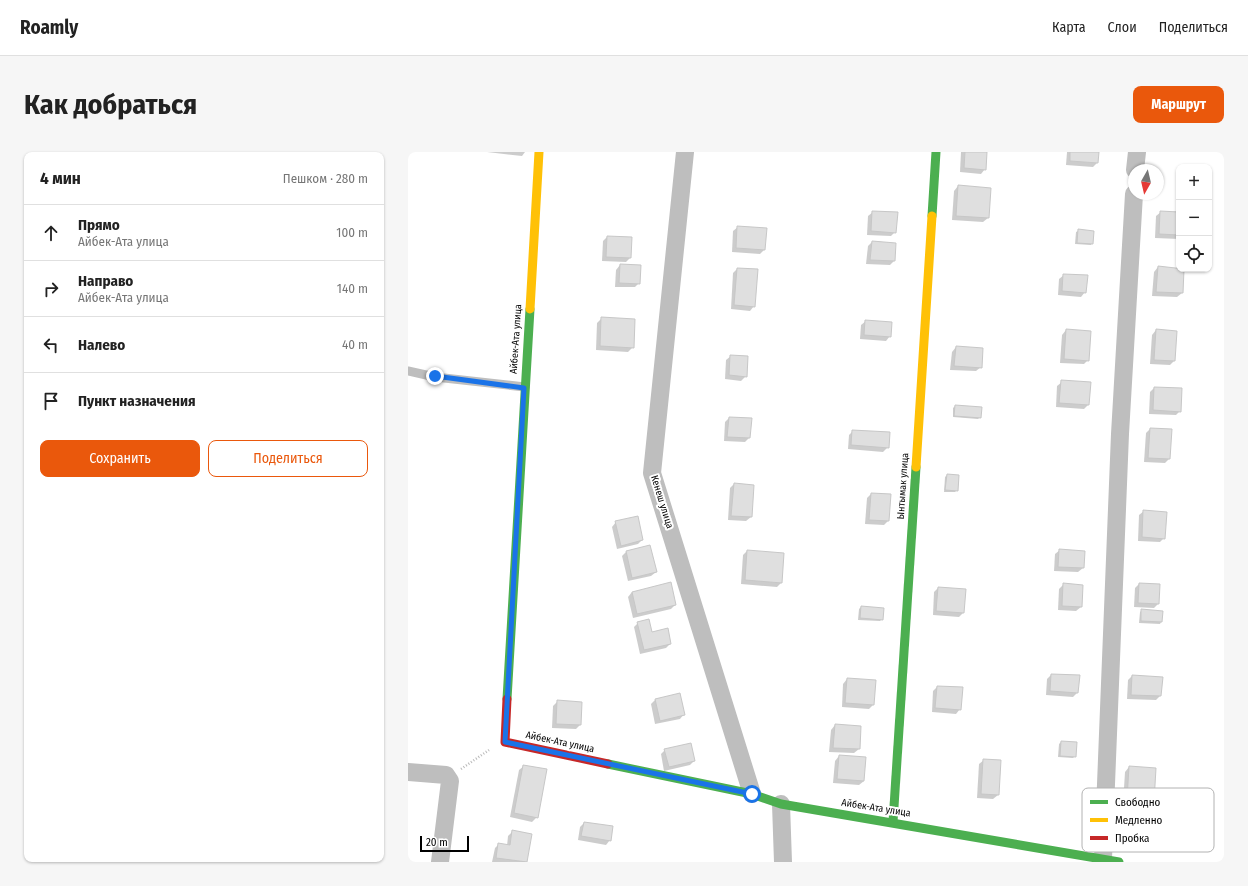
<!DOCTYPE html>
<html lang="ru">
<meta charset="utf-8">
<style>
body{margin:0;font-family:"Fira Sans Condensed",sans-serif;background:#f6f6f6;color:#222}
.controls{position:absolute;right:12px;top:12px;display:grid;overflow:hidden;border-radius:8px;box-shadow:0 1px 3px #0004}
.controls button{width:36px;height:36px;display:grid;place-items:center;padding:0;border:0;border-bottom:1px solid #e0e0e0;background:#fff;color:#222;font:20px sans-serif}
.compass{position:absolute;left:720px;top:12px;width:36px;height:36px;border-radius:50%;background:#fff;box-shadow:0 1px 3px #0004;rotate:188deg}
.scale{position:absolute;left:12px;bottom:10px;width:49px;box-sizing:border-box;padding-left:4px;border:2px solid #000;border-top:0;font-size:11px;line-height:14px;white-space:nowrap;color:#000;-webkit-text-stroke:3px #fff;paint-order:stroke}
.stop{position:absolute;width:12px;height:12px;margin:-9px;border:3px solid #1a73e8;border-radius:50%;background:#fff}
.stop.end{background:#1a73e8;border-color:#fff;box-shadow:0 1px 4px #0008}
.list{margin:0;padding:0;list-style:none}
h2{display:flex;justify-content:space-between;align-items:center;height:52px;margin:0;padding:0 16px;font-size:17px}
h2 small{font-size:13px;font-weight:400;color:#767676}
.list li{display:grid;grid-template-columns:26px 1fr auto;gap:12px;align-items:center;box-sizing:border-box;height:56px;padding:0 16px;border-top:1px solid #e0e0e0}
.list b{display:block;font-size:15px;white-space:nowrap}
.list p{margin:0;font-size:13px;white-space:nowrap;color:#767676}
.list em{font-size:13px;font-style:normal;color:#767676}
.actions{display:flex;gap:8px;padding:12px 16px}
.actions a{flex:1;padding:9px 0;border:1px solid #ea580c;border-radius:8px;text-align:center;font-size:14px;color:#ea580c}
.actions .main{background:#ea580c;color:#fff}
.icon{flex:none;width:22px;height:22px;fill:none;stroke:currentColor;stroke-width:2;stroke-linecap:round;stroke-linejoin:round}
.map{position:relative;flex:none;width:816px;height:710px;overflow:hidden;border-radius:8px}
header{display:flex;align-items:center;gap:24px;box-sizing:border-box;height:56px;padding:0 20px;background:#fff;border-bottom:1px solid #e0e0e0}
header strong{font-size:19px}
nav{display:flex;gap:22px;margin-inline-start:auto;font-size:14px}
.intro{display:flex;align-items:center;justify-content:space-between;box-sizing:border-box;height:96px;padding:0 24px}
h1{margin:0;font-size:28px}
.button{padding:10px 18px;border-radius:8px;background:#ea580c;color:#fff;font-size:14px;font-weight:700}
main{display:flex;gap:24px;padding:0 24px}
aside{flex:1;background:#fff;border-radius:8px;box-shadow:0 1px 3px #0004}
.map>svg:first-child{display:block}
.shadow{fill:#0003}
.building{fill:#dfdfdf;stroke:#c7c7c7}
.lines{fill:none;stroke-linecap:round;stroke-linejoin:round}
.path{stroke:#b9b9b9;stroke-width:2.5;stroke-dasharray:1 2;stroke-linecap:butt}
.lane{stroke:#bebebe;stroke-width:9}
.street{stroke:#bebebe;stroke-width:18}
.fast{stroke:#4caf50;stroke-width:9}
.slow{stroke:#ffc107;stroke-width:9}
.jam{stroke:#c62828;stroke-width:9}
.route{stroke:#1a73e8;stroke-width:5}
.labels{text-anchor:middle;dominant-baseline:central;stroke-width:4;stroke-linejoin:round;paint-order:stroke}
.street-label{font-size:10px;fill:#000;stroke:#fff}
.key{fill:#fff;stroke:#b2b2b2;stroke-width:1}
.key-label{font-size:11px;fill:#000}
</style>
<header>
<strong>Roamly</strong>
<nav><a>Карта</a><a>Слои</a><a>Поделиться</a></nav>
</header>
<div class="intro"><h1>Как добраться</h1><a class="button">Маршрут</a></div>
<main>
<aside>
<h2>4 мин<small>Пешком · 280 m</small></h2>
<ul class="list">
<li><svg class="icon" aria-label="ahead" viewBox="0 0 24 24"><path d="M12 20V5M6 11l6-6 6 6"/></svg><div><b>Прямо</b><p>Айбек-Ата улица</p></div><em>100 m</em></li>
<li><svg class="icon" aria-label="right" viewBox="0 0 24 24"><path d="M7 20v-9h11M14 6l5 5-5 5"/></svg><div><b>Направо</b><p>Айбек-Ата улица</p></div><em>140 m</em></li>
<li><svg class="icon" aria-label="left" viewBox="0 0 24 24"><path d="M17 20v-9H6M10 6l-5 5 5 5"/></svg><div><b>Налево</b></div><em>40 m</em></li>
<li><svg class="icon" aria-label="arrive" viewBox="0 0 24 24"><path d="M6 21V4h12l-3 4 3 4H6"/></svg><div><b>Пункт назначения</b></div></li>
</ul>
<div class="actions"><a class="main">Сохранить</a><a>Поделиться</a></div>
</aside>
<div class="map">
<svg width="816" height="710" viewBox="0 0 816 710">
<rect width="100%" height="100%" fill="#fff"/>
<g class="shadow">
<polygon points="79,0 117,0 114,4"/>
<polygon points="553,0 578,0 577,17 573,22 552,20"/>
<polygon points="659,0 690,0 689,11 685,15 658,13"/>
<polygon points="550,34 580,66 575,70 544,68 546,39"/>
<polygon points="465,60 487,80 483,84 459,83 460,64"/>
<polygon points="753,60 771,61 771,87 747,86 748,64"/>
<polygon points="330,75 358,77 356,98 352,102 324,100 325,79"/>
<polygon points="670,79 684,91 683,93 667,92 668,80"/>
<polygon points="199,85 222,106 218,110 194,109 195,89"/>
<polygon points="464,90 487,92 486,109 482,113 458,112 460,94"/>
<polygon points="212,113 231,131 227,135 207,135 208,118"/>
<polygon points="750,115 774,141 769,145 744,144 746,120"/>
<polygon points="329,117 346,154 342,159 323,157 325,121"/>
<polygon points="656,123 677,140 673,145 650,143 651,127"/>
<polygon points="194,166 225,195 220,200 188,198 189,171"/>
<polygon points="458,169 482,184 478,189 452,187 453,173"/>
<polygon points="658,178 680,208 676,212 652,211 654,183"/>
<polygon points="748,178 766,209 762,213 742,212 744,183"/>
<polygon points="548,195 573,215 568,219 542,218 544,200"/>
<polygon points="323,204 338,224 333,229 317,227 318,208"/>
<polygon points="654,230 680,253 676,257 648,255 649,234"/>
<polygon points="746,236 772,259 768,263 741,262 742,240"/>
<polygon points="547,254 572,265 570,267 545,265 545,256"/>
<polygon points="321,266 343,267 341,286 337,290 316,289 317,270"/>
<polygon points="742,277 761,307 757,311 736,310 738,281"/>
<polygon points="445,279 480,295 475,300 440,297 441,283"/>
<polygon points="539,323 550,324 549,338 547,340 536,340 537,325"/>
<polygon points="326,332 345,333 343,365 338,369 320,368 322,336"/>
<polygon points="463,342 480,369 476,373 457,372 459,346"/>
<polygon points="736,359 756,386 752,390 730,389 731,363"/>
<polygon points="208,370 234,388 230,392 209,397 204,375"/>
<polygon points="652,398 676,399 675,416 670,420 646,419 647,402"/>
<polygon points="339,399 373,431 369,435 333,432 335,403"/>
<polygon points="218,400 248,420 243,424 220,429 214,404"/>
<polygon points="656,432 673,455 668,459 650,458 651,437"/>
<polygon points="731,432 750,452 746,456 726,455 727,436"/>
<polygon points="530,436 555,461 551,465 525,463 526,440"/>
<polygon points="224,440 267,453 263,457 225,466 220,445"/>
<polygon points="453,455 474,467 472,469 450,468 451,457"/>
<polygon points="734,458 754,460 753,470 752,472 731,471 732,460"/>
<polygon points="230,471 243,481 262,492 258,496 232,502 226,475"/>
<polygon points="643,523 669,541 665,545 638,543 639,527"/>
<polygon points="724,524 752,544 748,548 719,547 720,528"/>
<polygon points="439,527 465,553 461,557 434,555 435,532"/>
<polygon points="529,535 552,557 548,562 524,560 525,539"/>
<polygon points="272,542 276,562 272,567 247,572 243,552 247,548"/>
<polygon points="150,549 172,573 168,577 144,576 145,554"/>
<polygon points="427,573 451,597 446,601 421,600 423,578"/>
<polygon points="653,590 667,604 665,606 650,605 651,592"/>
<polygon points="257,598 286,609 282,613 256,619 253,602"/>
<polygon points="431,604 456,629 451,633 425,631 427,609"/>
<polygon points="576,608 590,643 585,647 569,646 571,612"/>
<polygon points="116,614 129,665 124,670 102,665 111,618"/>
<polygon points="721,615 745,650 741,654 715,652 717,620"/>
<polygon points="176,671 202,688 198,693 170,688 172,675"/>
<polygon points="105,679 123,682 118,710 84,710 87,696 91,692 99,694 100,684"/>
</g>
<g class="building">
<polygon points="557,0 579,0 578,18 556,16"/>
<polygon points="662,0 691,0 690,11 662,9"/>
<polygon points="550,33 583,36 581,66 548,64"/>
<polygon points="464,59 490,60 488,81 463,79"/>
<polygon points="752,59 771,60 771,83 751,82"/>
<polygon points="329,74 359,76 357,98 328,96"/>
<polygon points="670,77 686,79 685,92 669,91"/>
<polygon points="199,84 224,85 223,106 198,105"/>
<polygon points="464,89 488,91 487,109 462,108"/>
<polygon points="212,112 233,113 232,132 211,131"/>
<polygon points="750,114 776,117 775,141 748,140"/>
<polygon points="329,116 350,117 347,155 326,153"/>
<polygon points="655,122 680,123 678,141 654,139"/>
<polygon points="193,165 227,167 226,196 192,194"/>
<polygon points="457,168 484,170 483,185 456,183"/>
<polygon points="658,177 683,179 681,209 656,207"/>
<polygon points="748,177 769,179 767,209 746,208"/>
<polygon points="548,194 575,196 574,216 546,214"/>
<polygon points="322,203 340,204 339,225 321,223"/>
<polygon points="653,228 683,230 681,253 651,251"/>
<polygon points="746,235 774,236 773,260 745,258"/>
<polygon points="547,253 574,255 573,266 546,264"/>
<polygon points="321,265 344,266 342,286 319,285"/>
<polygon points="742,276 764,277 762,307 740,306"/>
<polygon points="444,278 482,280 481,296 443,293"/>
<polygon points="539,322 551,323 550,339 537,338"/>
<polygon points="326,331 346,333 344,365 323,364"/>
<polygon points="463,341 483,342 481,369 461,368"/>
<polygon points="735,358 759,360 757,387 734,385"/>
<polygon points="230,364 235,388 213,394 207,369"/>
<polygon points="242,393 249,420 224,426 218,399"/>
<polygon points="651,397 677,399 676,416 650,415"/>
<polygon points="339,398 376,401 374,431 337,428"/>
<polygon points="263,430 268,453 229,462 224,440"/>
<polygon points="655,431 675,433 674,455 654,454"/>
<polygon points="731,431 752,432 751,452 730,451"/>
<polygon points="530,435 558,437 556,461 528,459"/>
<polygon points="453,454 476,456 475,468 452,466"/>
<polygon points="733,457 755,459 754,470 733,469"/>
<polygon points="241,467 244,480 260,476 263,492 236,498 229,470"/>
<polygon points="643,522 672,523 670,541 642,539"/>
<polygon points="724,523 755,525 753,544 723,543"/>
<polygon points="439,526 468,528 466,553 437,551"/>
<polygon points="529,534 555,535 553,558 527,556"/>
<polygon points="272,541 277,563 252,569 247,547"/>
<polygon points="149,548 174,550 173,573 148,572"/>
<polygon points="427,572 453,574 452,597 425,596"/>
<polygon points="653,589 669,590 668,605 652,604"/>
<polygon points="283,591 287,609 261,615 256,597"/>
<polygon points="431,603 458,605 456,629 429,627"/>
<polygon points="575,607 593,608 591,643 573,642"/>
<polygon points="115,613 139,617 130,666 106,661"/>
<polygon points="721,614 748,616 746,650 719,648"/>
<polygon points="176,670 205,674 203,689 173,684"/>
<polygon points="104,678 124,682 119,710 88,706 90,691 102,693"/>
</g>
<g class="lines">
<polyline class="path" points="53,617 81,598"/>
<polyline class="lane" points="0,219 27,225 117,235"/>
<g class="street">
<polyline points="277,0 244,321 344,642"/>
<polyline points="727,18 729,0"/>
<polyline points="0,620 38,623 42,629 32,710"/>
<polyline points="373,652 375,710"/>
<polyline points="695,707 712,282 726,42"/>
</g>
<g class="fast">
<polyline points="524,64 528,0"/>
<polyline points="99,547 122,157"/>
<polyline points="200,612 344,642 373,652 711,710"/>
<polyline points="485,670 508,315"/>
</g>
<g class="slow">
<polyline points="122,157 131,0"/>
<polyline points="508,315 524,64"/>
</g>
<polyline class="jam" points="99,547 97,590 200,612"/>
</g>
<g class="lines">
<polyline class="route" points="27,224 116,236 97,590 344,642"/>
</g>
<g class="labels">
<g class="street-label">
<text transform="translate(108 187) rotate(-86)">Айбек-Ата улица</text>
<text transform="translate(495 334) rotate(-86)">Ынтымак улица</text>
<text transform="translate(254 350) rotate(73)">Кенеш улица</text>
<text transform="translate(152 590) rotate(12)">Айбек-Ата улица</text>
<text transform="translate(468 656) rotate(9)">Айбек-Ата улица</text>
</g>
</g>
<rect x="674" y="636" width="132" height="64" rx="6" class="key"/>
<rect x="682" y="648" width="18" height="4" fill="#4caf50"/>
<rect x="682" y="666" width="18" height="4" fill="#ffc107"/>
<rect x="682" y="684" width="18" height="4" fill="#c62828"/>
<g class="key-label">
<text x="707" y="654">Свободно</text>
<text x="707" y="672">Медленно</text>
<text x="707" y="690">Пробка</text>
</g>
</svg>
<div class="controls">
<button>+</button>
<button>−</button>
<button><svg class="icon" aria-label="locate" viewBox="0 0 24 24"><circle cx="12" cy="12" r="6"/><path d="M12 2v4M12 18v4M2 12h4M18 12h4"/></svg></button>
</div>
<svg class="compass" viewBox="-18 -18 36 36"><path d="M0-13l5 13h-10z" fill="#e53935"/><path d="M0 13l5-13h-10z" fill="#767676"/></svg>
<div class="scale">20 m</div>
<div class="stop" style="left:344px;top:642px"></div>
<div class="stop end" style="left:27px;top:224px"></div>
</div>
</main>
